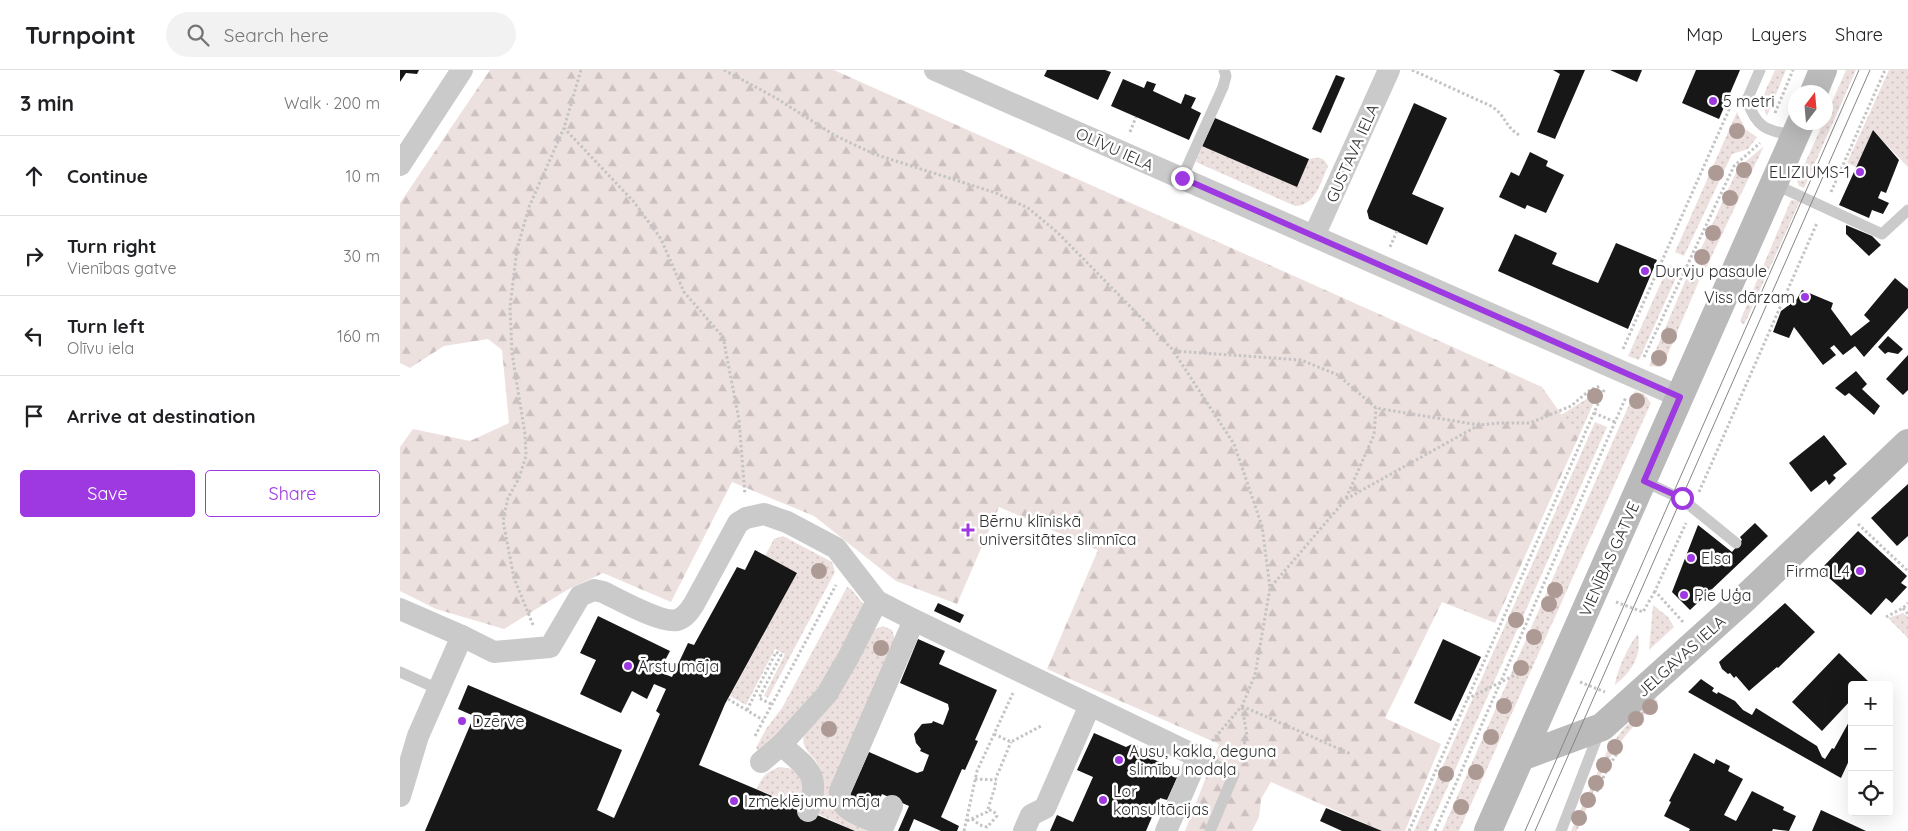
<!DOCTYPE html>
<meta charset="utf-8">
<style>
body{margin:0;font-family:Quicksand,sans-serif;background:#f2f2f2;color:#202124}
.controls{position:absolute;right:15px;bottom:15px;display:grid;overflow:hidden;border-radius:5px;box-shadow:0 5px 20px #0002}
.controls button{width:45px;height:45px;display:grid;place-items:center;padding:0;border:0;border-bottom:1px solid #e0e0e0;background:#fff;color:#202124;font:25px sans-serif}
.compass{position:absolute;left:1388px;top:15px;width:45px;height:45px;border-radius:50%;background:#fff;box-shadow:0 5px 20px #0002;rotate:16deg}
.stop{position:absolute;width:15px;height:15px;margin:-11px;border:4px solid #9e38e1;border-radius:50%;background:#fff}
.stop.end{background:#9e38e1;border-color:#fff;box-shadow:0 1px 5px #0008}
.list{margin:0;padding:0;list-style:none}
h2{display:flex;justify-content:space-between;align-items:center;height:65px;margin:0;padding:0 20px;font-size:21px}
h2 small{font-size:16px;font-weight:400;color:#757577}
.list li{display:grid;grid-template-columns:32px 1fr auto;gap:15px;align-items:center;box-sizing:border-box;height:80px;padding:0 20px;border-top:1px solid #e0e0e0}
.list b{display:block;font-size:19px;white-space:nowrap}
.list p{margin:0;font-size:16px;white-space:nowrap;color:#757577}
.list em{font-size:16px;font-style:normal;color:#757577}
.actions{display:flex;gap:10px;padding:15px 20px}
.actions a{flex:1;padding:11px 0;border:1px solid #9e38e1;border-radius:5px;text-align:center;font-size:18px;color:#9e38e1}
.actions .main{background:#9e38e1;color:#fff}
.icon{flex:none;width:28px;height:28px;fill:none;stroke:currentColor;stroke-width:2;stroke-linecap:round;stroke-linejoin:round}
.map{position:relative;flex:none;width:1508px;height:761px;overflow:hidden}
header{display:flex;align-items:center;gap:30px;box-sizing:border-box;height:70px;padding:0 25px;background:#fff;border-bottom:1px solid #e0e0e0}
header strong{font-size:24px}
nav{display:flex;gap:28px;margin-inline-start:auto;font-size:18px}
.search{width:350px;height:45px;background:#f2f2f2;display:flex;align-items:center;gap:12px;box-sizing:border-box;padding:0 18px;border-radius:28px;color:#757577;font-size:19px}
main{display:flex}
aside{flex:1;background:#fff}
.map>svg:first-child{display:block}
.grass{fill:url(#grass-dots)}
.forest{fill:url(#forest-firs)}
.building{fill:#171717}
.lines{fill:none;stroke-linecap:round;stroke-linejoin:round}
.path{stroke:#c4c4c4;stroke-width:3;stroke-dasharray:2.5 2.5;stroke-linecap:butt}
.lane{stroke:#cacaca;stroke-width:11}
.street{stroke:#cacaca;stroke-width:22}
.secondary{stroke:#bababa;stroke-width:28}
.tram{stroke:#858585;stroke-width:1}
.tree{fill:#ae9a95}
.route{stroke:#9e38e1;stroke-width:6}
.poi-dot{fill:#9e38e1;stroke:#fff;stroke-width:2}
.labels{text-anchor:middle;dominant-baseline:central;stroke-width:5;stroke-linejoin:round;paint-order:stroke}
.poi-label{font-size:16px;fill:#303030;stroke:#fff;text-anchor:start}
.street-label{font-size:16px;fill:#303030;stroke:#fff}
</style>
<header>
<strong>Turnpoint</strong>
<div class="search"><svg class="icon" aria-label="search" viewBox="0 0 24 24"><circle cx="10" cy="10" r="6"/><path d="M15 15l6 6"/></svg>Search here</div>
<nav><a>Map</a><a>Layers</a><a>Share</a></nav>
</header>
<main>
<aside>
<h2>3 min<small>Walk · 200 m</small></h2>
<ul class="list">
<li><svg class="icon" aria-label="ahead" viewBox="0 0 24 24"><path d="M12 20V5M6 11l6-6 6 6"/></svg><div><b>Continue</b></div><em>10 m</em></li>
<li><svg class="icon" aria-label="right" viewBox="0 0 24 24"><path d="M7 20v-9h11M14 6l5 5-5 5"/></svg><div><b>Turn right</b><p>Vienības gatve</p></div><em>30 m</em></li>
<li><svg class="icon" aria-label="left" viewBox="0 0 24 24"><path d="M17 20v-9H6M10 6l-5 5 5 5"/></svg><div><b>Turn left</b><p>Olīvu iela</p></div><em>160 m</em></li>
<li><svg class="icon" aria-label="arrive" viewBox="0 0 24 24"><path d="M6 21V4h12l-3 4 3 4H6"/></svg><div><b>Arrive at destination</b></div></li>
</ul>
<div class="actions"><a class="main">Save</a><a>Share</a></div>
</aside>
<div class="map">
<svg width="1508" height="761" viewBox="0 0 1508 761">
<defs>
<pattern id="grass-dots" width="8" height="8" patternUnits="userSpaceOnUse" patternTransform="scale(1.25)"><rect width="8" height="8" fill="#ede1df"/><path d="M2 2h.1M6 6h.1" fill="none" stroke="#ccc1c0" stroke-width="1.8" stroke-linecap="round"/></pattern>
<pattern id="forest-firs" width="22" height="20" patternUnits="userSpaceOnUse" patternTransform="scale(1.25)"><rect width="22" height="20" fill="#ede1df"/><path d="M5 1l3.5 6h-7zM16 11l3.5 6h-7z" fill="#ccc1c0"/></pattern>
</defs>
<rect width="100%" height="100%" fill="#fff"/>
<g class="grass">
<path d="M1375,0H1386L1367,46C1357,29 1368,17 1375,0Z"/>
<polygon points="1446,0 1456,0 1404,118 1399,116 1397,111 1423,53 1426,52 1426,46"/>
<polygon points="1489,0 1508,0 1508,97 1473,61 1456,97 1447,93"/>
<polygon points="1337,42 1345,59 1357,67 1348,79 1332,84 1284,186 1275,182"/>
<path d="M802,76L909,89C918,87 923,86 928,96C921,111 916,136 895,136L796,92Z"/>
<polygon points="1364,76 1306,198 1295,192 1338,98"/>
<polygon points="1391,130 1400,131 1344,255 1340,251"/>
<polygon points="1269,195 1280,199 1239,290 1228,286"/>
<polygon points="1289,202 1297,206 1299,211 1264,293 1261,297 1249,296"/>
<polygon points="1199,321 1178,368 1161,345"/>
<polygon points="1235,321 1244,324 1251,333 1059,761 1042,761"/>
<polygon points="1195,352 1207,357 1028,761 1014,761"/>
<polygon points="383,466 432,492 435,502 368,628 364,626 385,584 375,579 346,635 330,626 397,503 365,486 374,469"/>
<polygon points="447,517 451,519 465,536 423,612 373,668 358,681 356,678 366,659 382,638"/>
<polygon points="1253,535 1268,547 1274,557 1249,580"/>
<polygon points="1503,543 1508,547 1508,568 1488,548"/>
<path d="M483,556L492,560L496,573L432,723L483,761H455L418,744C425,727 426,706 415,690C409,682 401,677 404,666L473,560Z"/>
<path d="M1238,564C1242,586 1232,601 1215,615C1216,602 1229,574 1238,564Z"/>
<path d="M1255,628L1258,632C1244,645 1230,659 1219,674C1200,700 1190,732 1177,761H1171L1208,679L1224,658Z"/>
<path d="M380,697L392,699L400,705L404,722L398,737L357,719C361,707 367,701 380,697Z"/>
</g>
<polygon class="forest" points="90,0 434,0 1142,317 1178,368 1095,553 1042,532 985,648 1041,674 1005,761 982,761 871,712 861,729 859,747 852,761 785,761 819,674 647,599 698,480 599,437 557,534 496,511 414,446 332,412 271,532 203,503 167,520 104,559 36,539 0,521 0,377 13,359 70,371 109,353 102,280 88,269 44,276 10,298 0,293 0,133"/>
<g class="building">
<polygon points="0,0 19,0 17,4 6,3 0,12"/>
<polygon points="647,0 705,0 711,2 698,30 644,6"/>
<polygon points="1153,0 1185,0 1155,69 1137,62 1160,4"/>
<polygon points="1210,0 1242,0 1237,12"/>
<polygon points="1296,0 1340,0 1319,49 1282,33"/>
<polygon points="936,5 945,8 921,63 912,59"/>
<polygon points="723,9 744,18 747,11 756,14 753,21 781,34 785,24 796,28 791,38 801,43 789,70 711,36"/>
<polygon points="1014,33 1047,48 1012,124 1044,138 1027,175 969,149 967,141"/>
<polygon points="815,48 909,89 897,117 802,76"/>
<polygon points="1473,60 1499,90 1486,123 1481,121 1478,128 1489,133 1483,144 1472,140 1469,148 1439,135"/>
<polygon points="1130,82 1148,91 1146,96 1164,105 1146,143 1127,135 1125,139 1099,127 1111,102 1119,106"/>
<polygon points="1446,155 1472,166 1481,175 1469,186 1446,164"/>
<polygon points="1115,164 1157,183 1152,194 1198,213 1216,173 1257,190 1228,259 1098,201"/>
<polygon points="1495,208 1508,219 1508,238 1464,287 1455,276 1443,285 1434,275 1430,278 1436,285 1423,295 1394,257 1389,268 1373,262 1381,241 1397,229 1402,220 1433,233 1431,239 1451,266 1470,251 1464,245"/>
<polygon points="1488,266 1503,279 1498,284 1488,282 1485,284 1478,277"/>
<polygon points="1508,285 1508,320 1503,325 1486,309"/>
<polygon points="1456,301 1467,314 1462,319 1480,336 1474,345 1449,323 1445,326 1435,318"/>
<polygon points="1424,365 1447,394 1433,405 1436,408 1429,415 1426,410 1411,422 1389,393"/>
<polygon points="1508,414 1508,466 1497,476 1471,448"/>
<polygon points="1355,453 1368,466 1290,540 1272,522 1298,455 1332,482 1342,470 1340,467"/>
<polygon points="1458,461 1507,506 1501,513 1507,517 1492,533 1486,528 1471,545 1420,500"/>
<polygon points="355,480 397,503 325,634 299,695 455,761 25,761 74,646 58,639 68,615 222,680 197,740 214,748 260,644 256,641 266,619 254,614 247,629 232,621 221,643 180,624 196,590 180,583 198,546 270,581 259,602 272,607 288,573 294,575 337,497 345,500"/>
<polygon points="538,533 564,545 560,553 534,541"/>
<polygon points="1385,533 1415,562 1378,598 1377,597 1349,621 1336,606 1334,608 1330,603 1328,604 1322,599 1319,592"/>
<polygon points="518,569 545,581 539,594 597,620 575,670 578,671 565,700 562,699 541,747 559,756 557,761 541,761 514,749 509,761 498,761 509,736 482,724 476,737 450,725 469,682 517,703 523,701 529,685 520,681 521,679 516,673 514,664 522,654 532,653 533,651 543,655 549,639 548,634 500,613"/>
<polygon points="1043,569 1081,587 1051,651 1014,633"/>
<polygon points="1439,583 1469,612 1466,615 1452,615 1452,629 1422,661 1392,632"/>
<polygon points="1301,609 1314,618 1312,621 1317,624 1318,622 1335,631 1343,640 1352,645 1356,638 1417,676 1422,687 1425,689 1432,678 1434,679 1450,650 1452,650 1452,684 1441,708 1288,622"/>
<polygon points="694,663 726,677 732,674 738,676 739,683 780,701 767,730 760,728 746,761 650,761 657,745 673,752 693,707 677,700"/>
<polygon points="1294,683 1314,694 1316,689 1330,696 1328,701 1343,709 1324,745 1336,751 1352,721 1384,737 1383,740 1396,746 1389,761 1373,759 1372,761 1289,761 1290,759 1264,746 1271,732 1269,731"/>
<polygon points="926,738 970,756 982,761 942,761 920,751"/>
<polygon points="1421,740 1466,761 1412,761"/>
</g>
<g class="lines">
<g class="path">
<polyline points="181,0 164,58 234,132 261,169 284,222 323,267 339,350 345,425"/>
<polyline points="324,0 376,28 434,65 474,84 596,123 628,138 657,162 774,281 901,290 938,305 976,338 1079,355"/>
<path d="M1012,0L1091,36C1107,46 1104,57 1121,66"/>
<polyline points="1375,43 1393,0"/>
<polyline points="730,62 736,47"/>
<polyline points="1431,122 1485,0"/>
<polyline points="990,177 997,161"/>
<polyline points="1223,279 1331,35"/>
<polyline points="774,282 834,374 862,456 870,518"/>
<polyline points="1244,287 1334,96 1360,73"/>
<polyline points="1194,343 1215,352"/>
<polyline points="1299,422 1417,153"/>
<polyline points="946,428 974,365 976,338"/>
<polyline points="1458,454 1508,501"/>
<polyline points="1216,532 1243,542 1255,521"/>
<polyline points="1503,538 1508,544"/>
<polyline points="1486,547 1503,538 1508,533"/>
<polyline points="1283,552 1255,521 1286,453"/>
<polyline points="133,555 114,508 103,451 108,428 119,408 126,386 125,364 112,283 110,237 117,179 129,137 164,58"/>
<polyline points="1180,612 1205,622"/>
<polyline points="328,629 363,650"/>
<polyline points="1067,629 1133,596"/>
<polyline points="842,636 951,684"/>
<polyline points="347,640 376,582 381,585 359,628 371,634"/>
<polyline points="594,664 611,672 641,656"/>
<polyline points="355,666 436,515"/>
<polyline points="812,671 842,636 855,605 870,518 946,429 1079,355 1100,353 1130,353 1171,336 1190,320 1200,316"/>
<polyline points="839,688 847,666 842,636"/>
<polyline points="575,709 596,710"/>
<polyline points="1197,722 1207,699 1223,674"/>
<polyline points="572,749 580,755 587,757 597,746 594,742 588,739"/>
<polyline points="567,751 587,742 595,717 596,708 611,672"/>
<polyline points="564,761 577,701 613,623"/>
<polyline points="1009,761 1205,318"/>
<polyline points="1035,761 1226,327"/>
</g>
<g class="lane">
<path d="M1360,0L1347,30C1357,59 1366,60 1395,66"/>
<polyline points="782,108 823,17 826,6 824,0"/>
<polyline points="1374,114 1482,164 1508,140"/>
<polyline points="1243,411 1282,429 1336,473"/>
<polyline points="0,602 38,619"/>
<polyline points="798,687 834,704 810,761"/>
<polyline points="1161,761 1200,660"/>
</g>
<g class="street">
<polyline points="535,0 1280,327"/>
<polyline points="0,95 62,0"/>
<polyline points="914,166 989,0"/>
<path d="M0,539L62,566L94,582L150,577L180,526L194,520L203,522C218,529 262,554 277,550C285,548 290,540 294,534L338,453L346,448L364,444L387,452L436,478L477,531L514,550L798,687L766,761"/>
<path d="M381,675C407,697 422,705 408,741"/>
<polyline points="361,692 381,675 427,624 448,588 477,531"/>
<polyline points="0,726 18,666 62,566"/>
<path d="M492,736L484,755C469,748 437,742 440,721L514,550"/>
<polyline points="624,761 631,745 645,738 690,635"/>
</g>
<g class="secondary">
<polyline points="1414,22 1423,0"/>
<polyline points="1121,687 1202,657 1342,531 1508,373"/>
<polyline points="1088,761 1401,52"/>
</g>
<g class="tram">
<polyline points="1125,761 1459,0"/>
<polyline points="1135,761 1470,0"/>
</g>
</g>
<g class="tree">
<circle cx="1337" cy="61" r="8"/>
<circle cx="1344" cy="100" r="8"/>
<circle cx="1316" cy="103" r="8"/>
<circle cx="1330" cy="128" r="8"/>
<circle cx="1313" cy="163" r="8"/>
<circle cx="1302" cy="187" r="8"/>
<circle cx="1269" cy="266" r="8"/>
<circle cx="1259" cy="288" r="8"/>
<circle cx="1195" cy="326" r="8"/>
<circle cx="1237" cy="331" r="8"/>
<circle cx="419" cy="501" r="8"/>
<circle cx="1155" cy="520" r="8"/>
<circle cx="1149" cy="534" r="8"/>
<circle cx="1116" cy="550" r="8"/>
<circle cx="1134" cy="567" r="8"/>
<circle cx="481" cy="578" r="8"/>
<circle cx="1121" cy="598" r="8"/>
<circle cx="1104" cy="636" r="8"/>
<circle cx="1250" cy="637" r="8"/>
<circle cx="1236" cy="649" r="8"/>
<circle cx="429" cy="659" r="8"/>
<circle cx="1091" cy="667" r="8"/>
<circle cx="1215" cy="677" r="8"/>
<circle cx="1204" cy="695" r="8"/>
<circle cx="1076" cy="702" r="8"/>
<circle cx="1046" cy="704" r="8"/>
<circle cx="1196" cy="713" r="8"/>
<circle cx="1188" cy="730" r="8"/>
<circle cx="1061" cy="737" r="8"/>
<circle cx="1179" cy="748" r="8"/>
</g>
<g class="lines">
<polyline class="route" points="782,108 1280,327 1244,411 1282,428"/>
</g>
<g class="poi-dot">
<circle cx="1313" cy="31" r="5"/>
<circle cx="1460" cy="102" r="5"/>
<circle cx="1245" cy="201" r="5"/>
<circle cx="1405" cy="227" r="5"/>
<path d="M565.5 452.5h5v5h5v5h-5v5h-5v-5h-5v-5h5z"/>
<circle cx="1291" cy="488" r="5"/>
<circle cx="1460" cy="501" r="5"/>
<circle cx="1284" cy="525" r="5"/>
<circle cx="228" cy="596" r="5"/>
<circle cx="62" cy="651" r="5"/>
<circle cx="719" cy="690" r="5"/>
<circle cx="703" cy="730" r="5"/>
<circle cx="334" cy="731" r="5"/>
</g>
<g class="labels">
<g class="poi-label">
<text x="1323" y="31">5 metri</text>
<text x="1450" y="102" text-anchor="end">ELIZIUMS-1</text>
<text x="1255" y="201">Durvju pasaule</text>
<text x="1395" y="227" text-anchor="end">Viss dārzam</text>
<text x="579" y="451">Bērnu klīniskā<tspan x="579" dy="18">universitātes slimnīca</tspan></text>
<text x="1301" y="488">Elsa</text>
<text x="1450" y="501" text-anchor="end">Firma L4</text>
<text x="1294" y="525">Pie Uģa</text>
<text x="238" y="596">Ārstu māja</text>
<text x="72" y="651">Dzērve</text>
<text x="729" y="681">Ausu, kakla, deguna<tspan x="729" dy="18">slimību nodaļa</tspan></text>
<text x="713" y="721">Lor<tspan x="713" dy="18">konsultācijas</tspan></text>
<text x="344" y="731">Izmeklējumu māja</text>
</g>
<g class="street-label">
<text transform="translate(715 79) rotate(24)">OLĪVU IELA</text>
<text transform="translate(952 83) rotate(-66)">GUSTAVA IELA</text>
<text transform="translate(1209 489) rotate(-66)">VIENĪBAS GATVE</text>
<text transform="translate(1281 586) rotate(-42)">JELGAVAS IELA</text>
</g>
</g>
</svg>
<div class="controls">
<button>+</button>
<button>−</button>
<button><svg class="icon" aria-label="locate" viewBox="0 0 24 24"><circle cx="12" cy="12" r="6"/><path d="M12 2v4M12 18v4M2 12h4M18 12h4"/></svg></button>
</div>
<svg class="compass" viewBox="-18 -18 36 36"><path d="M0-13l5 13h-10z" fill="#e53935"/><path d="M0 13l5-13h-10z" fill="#757577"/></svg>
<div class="stop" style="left:1282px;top:428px"></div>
<div class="stop end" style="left:782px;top:108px"></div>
</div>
</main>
